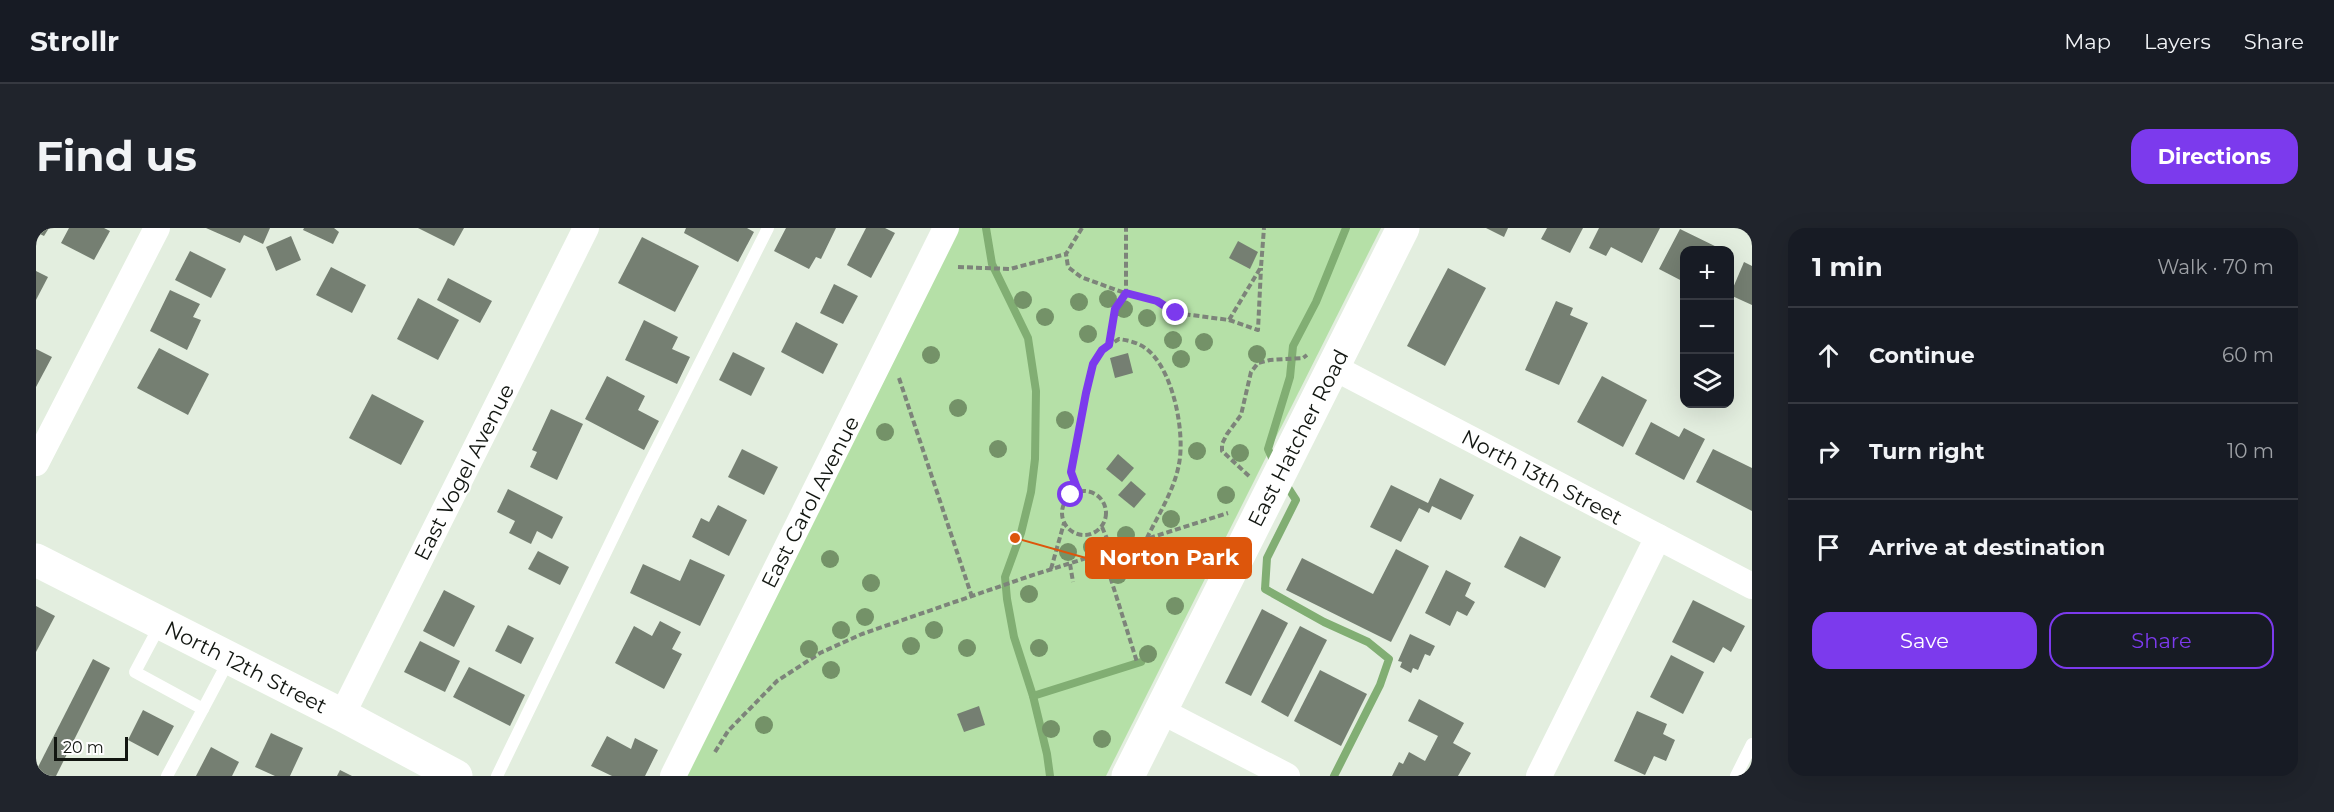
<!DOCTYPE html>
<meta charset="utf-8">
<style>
body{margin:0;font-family:Montserrat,sans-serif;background:#20242c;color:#f1f3f6}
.controls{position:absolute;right:18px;top:18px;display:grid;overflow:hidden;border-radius:12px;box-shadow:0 6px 24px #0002}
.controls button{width:54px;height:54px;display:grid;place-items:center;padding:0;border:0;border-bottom:2px solid #363941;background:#171b24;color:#f1f3f6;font:30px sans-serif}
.scale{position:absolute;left:18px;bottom:15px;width:74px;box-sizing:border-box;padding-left:6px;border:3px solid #121611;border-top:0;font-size:16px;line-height:21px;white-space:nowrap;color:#121611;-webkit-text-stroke:4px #fff;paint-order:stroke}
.stop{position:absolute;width:18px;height:18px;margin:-14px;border:4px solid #7c3aed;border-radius:50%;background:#fff}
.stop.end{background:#7c3aed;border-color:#fff;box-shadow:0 2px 6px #0008}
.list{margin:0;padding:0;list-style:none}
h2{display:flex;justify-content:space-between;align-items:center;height:78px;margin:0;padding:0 24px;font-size:26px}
h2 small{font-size:20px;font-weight:400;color:#9ea1a6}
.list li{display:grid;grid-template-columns:39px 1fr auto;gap:18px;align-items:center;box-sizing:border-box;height:96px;padding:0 24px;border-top:2px solid #363941}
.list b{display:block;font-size:22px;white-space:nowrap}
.list em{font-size:20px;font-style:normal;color:#9ea1a6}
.actions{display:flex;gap:12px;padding:18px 24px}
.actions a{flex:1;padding:14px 0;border:2px solid #7c3aed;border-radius:18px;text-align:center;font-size:21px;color:#7c3aed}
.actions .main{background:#7c3aed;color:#fff}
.icon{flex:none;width:33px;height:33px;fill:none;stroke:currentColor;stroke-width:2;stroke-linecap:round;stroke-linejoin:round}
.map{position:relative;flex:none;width:1716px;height:548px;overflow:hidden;border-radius:18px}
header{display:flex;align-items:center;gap:36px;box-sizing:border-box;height:84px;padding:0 30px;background:#171b24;border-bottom:2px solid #363941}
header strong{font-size:28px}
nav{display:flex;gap:33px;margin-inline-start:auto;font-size:21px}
.intro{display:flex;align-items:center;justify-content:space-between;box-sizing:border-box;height:144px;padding:0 36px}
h1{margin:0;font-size:42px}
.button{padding:15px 27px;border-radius:18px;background:#7c3aed;color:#fff;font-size:21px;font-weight:700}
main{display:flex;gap:36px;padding:0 36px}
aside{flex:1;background:#171b24;border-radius:18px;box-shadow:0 6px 24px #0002}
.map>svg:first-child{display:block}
.green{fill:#b5e0a7}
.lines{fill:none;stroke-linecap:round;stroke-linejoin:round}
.stream{stroke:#81ae73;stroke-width:8}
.building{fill:#757f72}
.path{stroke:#7d847a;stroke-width:4;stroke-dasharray:6 3;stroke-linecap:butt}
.lane{stroke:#fff;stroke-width:12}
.street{stroke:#fff;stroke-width:26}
.secondary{stroke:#fff;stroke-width:33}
.tree{fill:#749268}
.route{stroke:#7c3aed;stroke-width:8}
.labels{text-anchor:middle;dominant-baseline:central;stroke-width:4.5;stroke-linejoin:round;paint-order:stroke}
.street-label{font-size:21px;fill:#121611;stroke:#fff}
.leader{fill:none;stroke:#dd560c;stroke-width:2}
.callout-dot{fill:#dd560c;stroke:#fff;stroke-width:2}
.callout{fill:#dd560c;stroke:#dd560c;stroke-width:2}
.callout-label{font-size:22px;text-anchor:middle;font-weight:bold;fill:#fff}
</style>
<header>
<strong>Strollr</strong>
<nav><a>Map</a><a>Layers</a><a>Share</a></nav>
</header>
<div class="intro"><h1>Find us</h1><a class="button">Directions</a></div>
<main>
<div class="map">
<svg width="1716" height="548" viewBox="0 0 1716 548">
<rect width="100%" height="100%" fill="#e3eedf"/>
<polygon class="green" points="921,0 1345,0 1070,548 650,548"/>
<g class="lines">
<g class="stream">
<polyline points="950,0 956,36 992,110 1000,163 999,231 995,264 985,305 969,349 971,371 978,409 997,468 1011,526 1014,548"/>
<polyline points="1238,234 1232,221 1254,149 1257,118 1280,74 1310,0"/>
<polyline points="1249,255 1260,272 1231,330 1229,361 1288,394 1332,414 1353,431 1344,457 1298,548"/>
<polyline points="997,468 1105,434"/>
</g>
</g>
<g class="building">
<polygon points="0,0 13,0 8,8 0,4"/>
<polygon points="33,0 68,0 74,3 58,32 25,15"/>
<polygon points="170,0 234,0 227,16 208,7 204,15"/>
<polygon points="268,0 298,0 303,4 297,16 267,2"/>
<polygon points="382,0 428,0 418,18"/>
<polygon points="650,0 711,0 718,4 702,34 648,5"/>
<polygon points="750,0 800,0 785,31 780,29 773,41 738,23"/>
<polygon points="830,0 849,0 859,5 835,50 811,37"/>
<polygon points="1450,0 1472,0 1468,9"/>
<polygon points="1511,0 1547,0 1534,25 1505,11"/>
<polygon points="1563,0 1624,0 1606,35 1575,19 1570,28 1553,20"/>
<polygon points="1644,1 1687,22 1648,22 1648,54 1623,41"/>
<polygon points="255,8 265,32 240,43 230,19"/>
<polygon points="606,9 663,38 639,84 582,55"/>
<polygon points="1202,13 1222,24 1214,41 1193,30"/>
<polygon points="154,23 190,41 175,70 139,52"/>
<polygon points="1708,34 1716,38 1716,77 1694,67"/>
<polygon points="295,39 330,57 316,85 280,67"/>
<polygon points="1412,40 1450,60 1409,138 1371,118"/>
<polygon points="0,43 12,49 0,72"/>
<polygon points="412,50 456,73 444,95 401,72"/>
<polygon points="798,56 822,68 807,96 784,85"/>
<polygon points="134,62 164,76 157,89 165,92 151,122 114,103"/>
<polygon points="382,70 423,92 402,132 361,111"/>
<polygon points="1520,73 1537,80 1534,87 1552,95 1523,157 1489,142"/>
<polygon points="608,92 642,109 636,121 654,129 641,156 589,132"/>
<polygon points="760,94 802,116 787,146 745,124"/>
<polygon points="123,120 173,146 152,187 101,160"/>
<polygon points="0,121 16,129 0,159"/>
<polygon points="697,124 729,140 715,168 683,152"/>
<polygon points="1092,125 1097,145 1079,150 1074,130"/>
<polygon points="571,148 609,168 602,182 623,193 608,222 549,191"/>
<polygon points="1566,148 1611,172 1587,219 1541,194"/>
<polygon points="336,166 388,193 365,237 313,210"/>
<polygon points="515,181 547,196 521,252 494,239 501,224 496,222"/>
<polygon points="1615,194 1643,209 1648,200 1669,211 1648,252 1599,226"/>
<polygon points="706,221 742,239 728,267 692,249"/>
<polygon points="1677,221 1716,240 1716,283 1660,254"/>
<polygon points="1082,226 1098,240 1086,254 1070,241"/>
<polygon points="1404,250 1438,267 1425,292 1396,278 1393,285 1383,280 1365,314 1334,299 1355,257 1392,275"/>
<polygon points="1095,253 1110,266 1098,280 1082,267"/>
<polygon points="472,261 527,289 516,311 501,303 495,316 473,305 479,293 461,284"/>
<polygon points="682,277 711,292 693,328 656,309 665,290 673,294"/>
<polygon points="1484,308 1525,329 1509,360 1468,339"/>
<polygon points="1360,321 1393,338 1355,414 1250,362 1266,330 1337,366"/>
<polygon points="502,323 533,339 524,357 492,341"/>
<polygon points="654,331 689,347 664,398 594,365 607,336 644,353"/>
<polygon points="1410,342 1435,355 1429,368 1439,374 1431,388 1421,383 1414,398 1389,385"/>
<polygon points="408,362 439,378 418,419 387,403"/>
<polygon points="1657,372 1709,398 1695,424 1687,419 1678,435 1636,414"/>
<polygon points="0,378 19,388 0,424"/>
<polygon points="1226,381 1252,395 1215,468 1189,455"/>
<polygon points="624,393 645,404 636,421 646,426 628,461 579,435 598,398 616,408"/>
<polygon points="472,397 498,410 485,436 459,423"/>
<polygon points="1264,398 1291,412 1252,489 1225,474"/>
<polygon points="1374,406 1399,418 1394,428 1389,426 1382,442 1377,440 1375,445 1364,439 1366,434 1362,433"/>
<polygon points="384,413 424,433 409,464 368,444"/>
<polygon points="1635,427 1668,444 1647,486 1614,469"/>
<polygon points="57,431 74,440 20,548 0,548 0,543"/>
<polygon points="433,439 489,467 474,498 417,469"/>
<polygon points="1284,442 1331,466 1305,518 1258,493"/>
<polygon points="1383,471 1428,495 1417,515 1435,525 1422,548 1356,548 1363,534 1367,536 1373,524 1389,533 1402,508 1372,493"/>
<polygon points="943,478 949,497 928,504 921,486"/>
<polygon points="107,482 138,498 122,528 92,512"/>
<polygon points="1601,483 1631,496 1627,506 1639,512 1630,533 1618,528 1609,547 1578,533"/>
<polygon points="235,505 267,520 254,548 239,548 219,539"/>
<polygon points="571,508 595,521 599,510 622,522 609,548 576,548 555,538"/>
<polygon points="175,519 203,534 196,548 160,548"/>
<polygon points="304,542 316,548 301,548"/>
</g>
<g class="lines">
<g class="path">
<polyline points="1046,0 1030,26 1032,39 1045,49 1094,67 1121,73 1140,85 1193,92 1225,39 1228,0"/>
<polyline points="922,39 974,41 1030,26"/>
<polyline points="1193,92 1222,102 1225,40"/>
<polyline points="1074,117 1079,81 1090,65 1090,0"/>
<polyline points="863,150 936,369"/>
<polyline points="1213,248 1186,223 1186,216 1191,206 1205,187 1215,144 1222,135 1234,132 1267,130 1271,127"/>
<circle cx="1048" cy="285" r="22"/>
<path d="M1042,263L1035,244L1054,148L1057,136L1066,122L1083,111C1096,113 1107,116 1116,126C1138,149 1149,205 1143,236C1138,263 1122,287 1110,312"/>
<polyline points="1066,299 1072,313 1067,326 1101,434"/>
<polyline points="1034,336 1037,354"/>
<polyline points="1015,341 1028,295"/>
<polyline points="679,524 692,503 741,453 784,425 826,406 994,348 1192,285"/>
</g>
<g class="lane">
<polyline points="124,397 99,444 167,481 193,432"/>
<polyline points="131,548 167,481"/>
<polyline points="461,548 599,264 732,0"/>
<polyline points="1700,548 1716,516"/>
</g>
<g class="street">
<polyline points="1297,139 1716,358"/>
<polyline points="0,235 121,0"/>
<polyline points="1125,483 1251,548"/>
<polyline points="306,487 550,0"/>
<polyline points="637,548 910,0"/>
<polyline points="1503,548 1622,309"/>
</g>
<g class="secondary">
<polyline points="0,332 306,487 420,548"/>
<polyline points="1092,548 1367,0"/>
</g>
</g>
<g class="tree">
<circle cx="1072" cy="71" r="9"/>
<circle cx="987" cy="72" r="9"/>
<circle cx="1043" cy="74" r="9"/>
<circle cx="1088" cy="81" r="9"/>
<circle cx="1009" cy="89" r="9"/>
<circle cx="1111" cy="90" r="9"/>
<circle cx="1052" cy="106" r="9"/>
<circle cx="1137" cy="112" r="9"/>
<circle cx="1168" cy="114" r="9"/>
<circle cx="1221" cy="126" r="9"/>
<circle cx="895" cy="127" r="9"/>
<circle cx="1145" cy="131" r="9"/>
<circle cx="922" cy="180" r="9"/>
<circle cx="1029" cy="192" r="9"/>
<circle cx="849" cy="204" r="9"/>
<circle cx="962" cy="221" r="9"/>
<circle cx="1161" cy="223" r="9"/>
<circle cx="1204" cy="225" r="9"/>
<circle cx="1190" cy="267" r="9"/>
<circle cx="1135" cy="291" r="9"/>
<circle cx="1090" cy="307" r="9"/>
<circle cx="1056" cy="319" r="9"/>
<circle cx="1032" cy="324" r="9"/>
<circle cx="794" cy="331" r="9"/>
<circle cx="1082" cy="347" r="9"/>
<circle cx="835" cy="355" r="9"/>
<circle cx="993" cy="366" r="9"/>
<circle cx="1139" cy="378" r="9"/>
<circle cx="829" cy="389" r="9"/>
<circle cx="805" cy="402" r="9"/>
<circle cx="898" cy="402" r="9"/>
<circle cx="875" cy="418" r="9"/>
<circle cx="931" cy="420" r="9"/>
<circle cx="1003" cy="420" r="9"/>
<circle cx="773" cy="421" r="9"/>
<circle cx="1112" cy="426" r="9"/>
<circle cx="795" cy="442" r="9"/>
<circle cx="728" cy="497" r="9"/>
<circle cx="1015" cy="501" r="9"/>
<circle cx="1066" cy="511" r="9"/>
</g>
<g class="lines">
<polyline class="route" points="1035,267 1042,263 1035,244 1050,165 1057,136 1066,122 1073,117 1079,81 1090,65 1121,73 1140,85"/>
</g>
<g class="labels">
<g class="street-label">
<text transform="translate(1262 210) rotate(-63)">East Hatcher Road</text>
<text transform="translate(428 244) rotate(-63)">East Vogel Avenue</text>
<text transform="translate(1506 249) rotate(28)">North 13th Street</text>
<text transform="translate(774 274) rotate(-63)">East Carol Avenue</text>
<text transform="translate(210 439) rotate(27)">North 12th Street</text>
</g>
</g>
<path class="leader" d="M979 310L1050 330"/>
<circle class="callout-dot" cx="979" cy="310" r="6"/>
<rect class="callout" x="1050" y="310" width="165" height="40" rx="6"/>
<g class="callout-label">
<text x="1133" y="337">Norton Park</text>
</g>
</svg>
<div class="controls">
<button>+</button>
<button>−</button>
<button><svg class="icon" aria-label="layers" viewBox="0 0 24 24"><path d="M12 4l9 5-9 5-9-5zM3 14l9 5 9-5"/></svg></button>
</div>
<div class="scale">20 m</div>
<div class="stop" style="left:1035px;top:267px"></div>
<div class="stop end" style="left:1140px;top:85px"></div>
</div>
<aside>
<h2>1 min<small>Walk · 70 m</small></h2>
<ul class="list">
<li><svg class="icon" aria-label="ahead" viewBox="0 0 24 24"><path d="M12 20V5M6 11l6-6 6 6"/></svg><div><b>Continue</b></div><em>60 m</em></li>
<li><svg class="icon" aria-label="right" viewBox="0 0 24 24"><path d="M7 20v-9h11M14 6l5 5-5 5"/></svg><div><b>Turn right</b></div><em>10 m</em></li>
<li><svg class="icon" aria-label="arrive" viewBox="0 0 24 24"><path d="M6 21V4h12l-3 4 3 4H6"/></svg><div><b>Arrive at destination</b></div></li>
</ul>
<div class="actions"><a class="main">Save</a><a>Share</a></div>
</aside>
</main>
